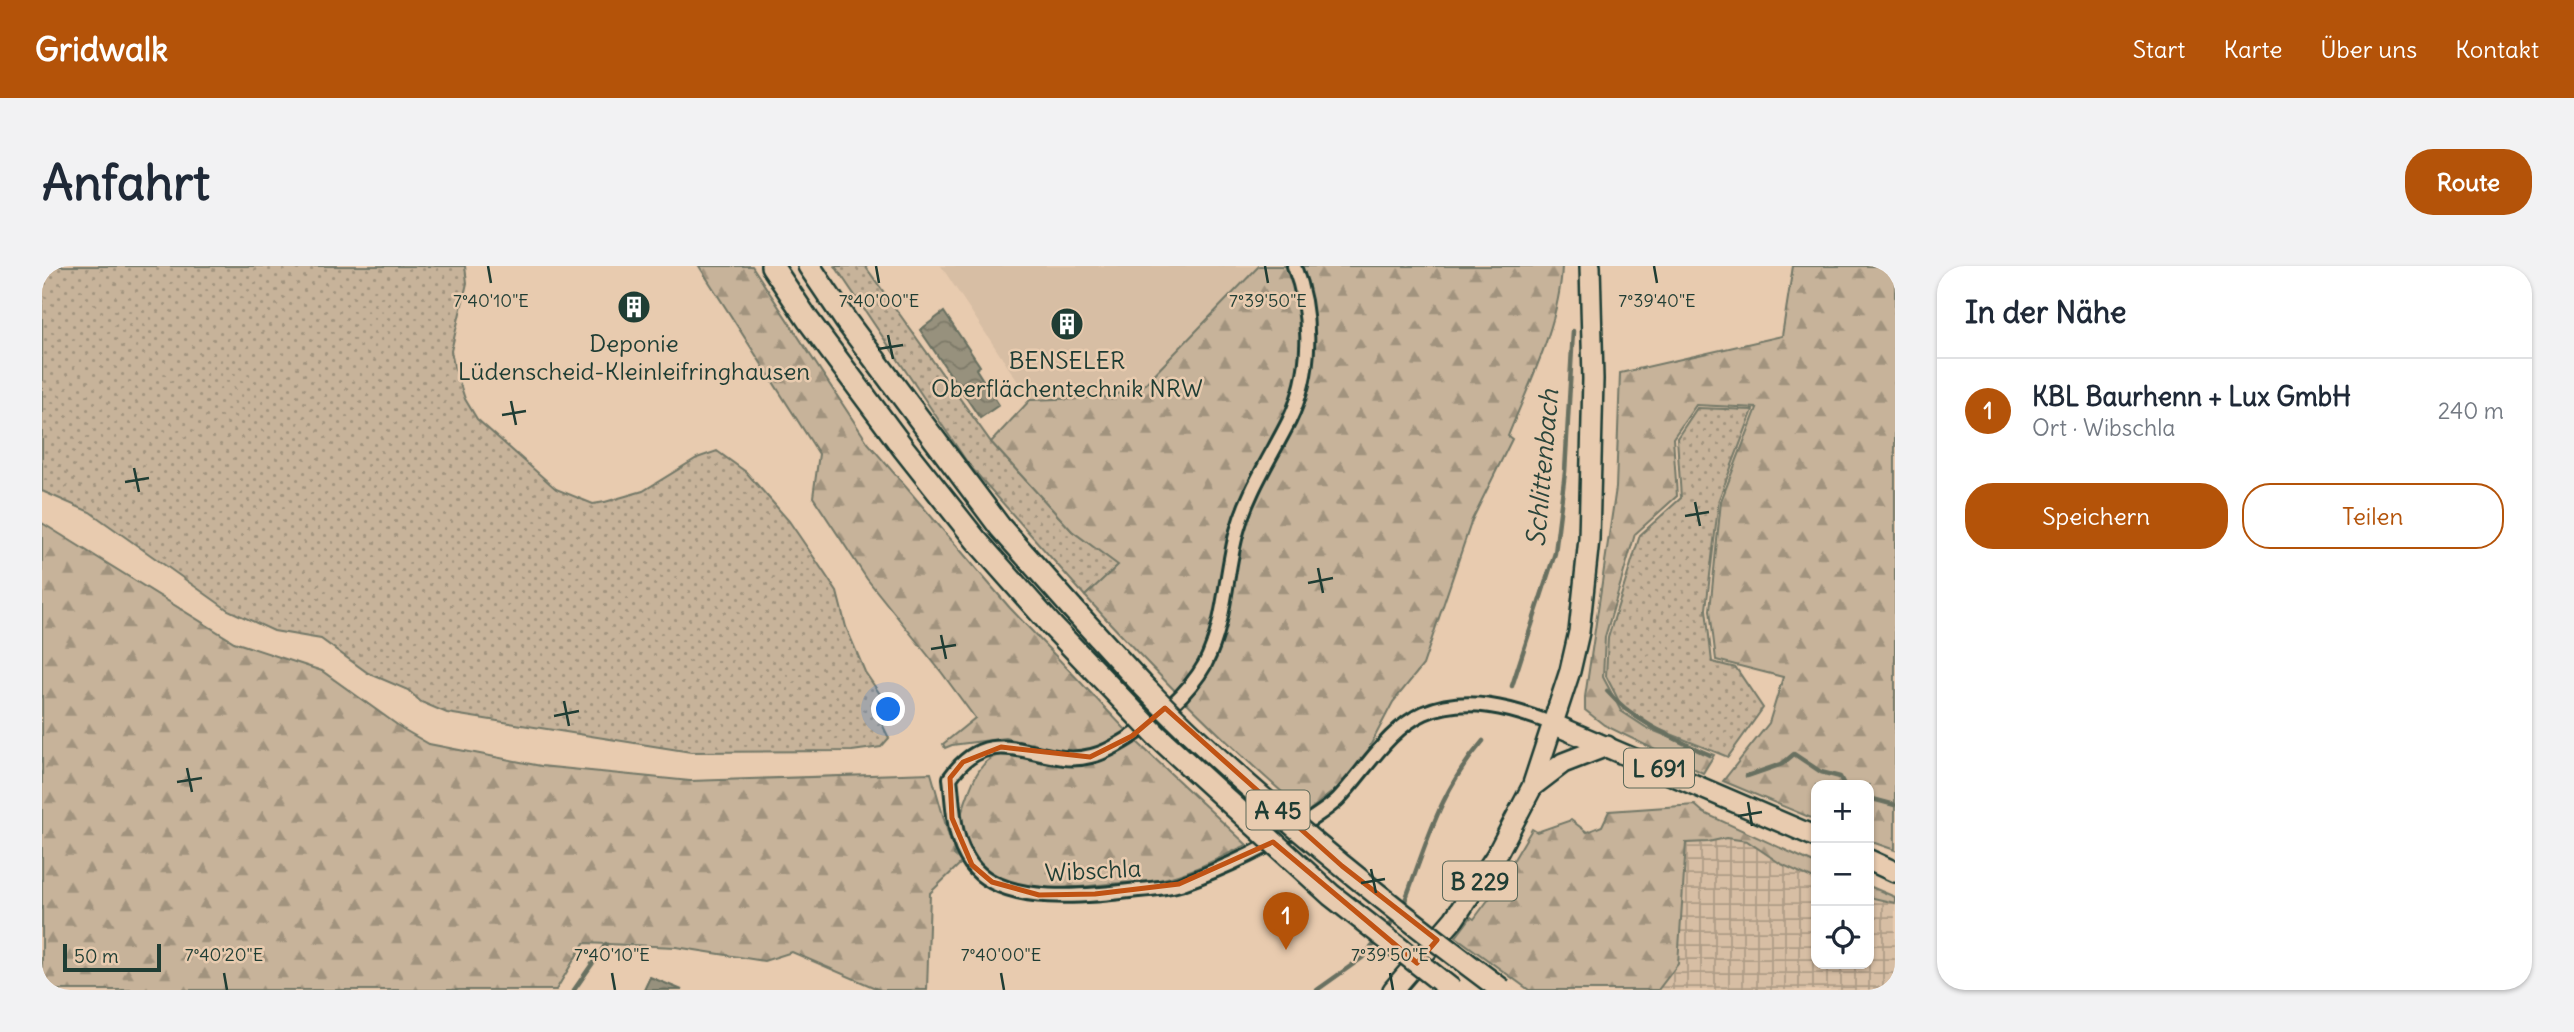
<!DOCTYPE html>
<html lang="de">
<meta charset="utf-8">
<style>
body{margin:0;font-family:Delius,sans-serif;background:#f2f2f3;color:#1f2937}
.controls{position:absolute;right:21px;bottom:21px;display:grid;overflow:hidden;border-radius:14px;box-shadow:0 2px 5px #0004}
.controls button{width:63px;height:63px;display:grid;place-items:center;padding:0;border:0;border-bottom:2px solid #e0e1e3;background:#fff;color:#1f2937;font:35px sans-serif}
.scale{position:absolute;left:21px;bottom:18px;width:98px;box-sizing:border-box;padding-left:7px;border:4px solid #1f3d34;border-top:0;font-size:19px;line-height:24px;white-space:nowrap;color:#1f3d34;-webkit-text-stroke:5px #e8cbaf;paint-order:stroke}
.you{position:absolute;left:847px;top:444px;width:24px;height:24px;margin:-18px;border:5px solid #fff;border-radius:50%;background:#1a73e8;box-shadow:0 0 0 10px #1a73e833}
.badge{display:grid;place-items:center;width:46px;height:46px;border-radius:50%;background:#b45309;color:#fff;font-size:23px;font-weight:700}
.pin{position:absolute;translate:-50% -58px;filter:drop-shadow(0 2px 4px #0008)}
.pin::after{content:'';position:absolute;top:37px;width:24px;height:21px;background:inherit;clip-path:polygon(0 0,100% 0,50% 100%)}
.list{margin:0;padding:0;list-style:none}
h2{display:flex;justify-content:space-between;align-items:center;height:91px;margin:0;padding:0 28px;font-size:30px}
h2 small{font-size:23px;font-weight:400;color:#747a83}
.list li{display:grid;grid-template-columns:46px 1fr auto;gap:21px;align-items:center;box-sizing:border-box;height:105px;padding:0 28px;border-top:2px solid #e0e1e3}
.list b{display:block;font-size:26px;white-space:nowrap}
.list p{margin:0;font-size:23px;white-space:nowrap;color:#747a83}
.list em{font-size:23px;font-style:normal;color:#747a83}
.actions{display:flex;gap:14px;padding:21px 28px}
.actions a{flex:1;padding:16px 0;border:2px solid #b45309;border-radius:28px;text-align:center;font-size:24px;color:#b45309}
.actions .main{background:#b45309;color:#fff}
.icon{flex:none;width:38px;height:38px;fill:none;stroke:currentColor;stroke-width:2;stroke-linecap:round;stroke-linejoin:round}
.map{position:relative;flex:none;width:1853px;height:724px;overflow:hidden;border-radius:28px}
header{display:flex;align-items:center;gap:42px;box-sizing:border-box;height:98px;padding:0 35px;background:#b45309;color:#fff}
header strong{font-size:33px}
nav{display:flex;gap:38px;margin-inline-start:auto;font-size:24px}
.intro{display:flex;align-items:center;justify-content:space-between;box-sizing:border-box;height:168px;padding:0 42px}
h1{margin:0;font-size:49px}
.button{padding:18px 32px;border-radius:28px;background:#b45309;color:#fff;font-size:24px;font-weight:700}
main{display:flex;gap:42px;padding:0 42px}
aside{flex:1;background:#fff;border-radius:28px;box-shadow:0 2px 5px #0004}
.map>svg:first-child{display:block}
.built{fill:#d7bea4}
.industrial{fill:url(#industrial-grid)}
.green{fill:url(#green-dots);stroke:#737867;stroke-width:2}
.forest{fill:url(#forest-firs);stroke:#737867;stroke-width:2}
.water{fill:url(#water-waves);stroke:#676f60;stroke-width:2}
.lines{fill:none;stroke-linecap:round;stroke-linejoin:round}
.stream{stroke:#676f60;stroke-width:4.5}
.street-casing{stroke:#1f3d34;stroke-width:18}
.primary-casing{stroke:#1f3d34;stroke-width:24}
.highway-casing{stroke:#1f3d34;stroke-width:26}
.street{stroke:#e8cbaf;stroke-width:12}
.primary{stroke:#e8cbaf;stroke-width:19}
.highway{stroke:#e8cbaf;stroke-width:21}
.highway-bridge-casing{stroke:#1f3d34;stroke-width:26;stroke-linecap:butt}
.highway-bridge{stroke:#e8cbaf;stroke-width:21}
.marked{fill:none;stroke:#c05314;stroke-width:5;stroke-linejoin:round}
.ticks{fill:none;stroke:#1f3d34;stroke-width:2.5}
.labels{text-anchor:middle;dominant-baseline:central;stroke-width:5;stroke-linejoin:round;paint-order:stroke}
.shield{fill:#e8cbaf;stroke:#5b6859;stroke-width:2}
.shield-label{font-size:23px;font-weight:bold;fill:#1f3d34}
.poi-label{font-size:24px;fill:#1f3d34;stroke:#e8cbaf}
.street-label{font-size:24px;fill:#1f3d34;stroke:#e8cbaf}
.water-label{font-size:26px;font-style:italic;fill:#2b453b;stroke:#e8cbaf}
.ticks-label{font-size:18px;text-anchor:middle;fill:#1f3d34;stroke:#e8cbaf;stroke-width:5;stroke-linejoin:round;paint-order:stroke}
</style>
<header>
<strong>Gridwalk</strong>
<nav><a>Start</a><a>Karte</a><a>Über uns</a><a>Kontakt</a></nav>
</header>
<div class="intro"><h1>Anfahrt</h1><a class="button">Route</a></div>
<main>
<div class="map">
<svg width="1853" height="724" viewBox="0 0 1853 724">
<defs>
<pattern id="industrial-grid" width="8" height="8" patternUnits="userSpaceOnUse" patternTransform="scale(1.75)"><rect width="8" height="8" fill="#d7bea4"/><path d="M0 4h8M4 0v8" fill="none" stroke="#ae9c86"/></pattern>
<pattern id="green-dots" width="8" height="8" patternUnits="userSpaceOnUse" patternTransform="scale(1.75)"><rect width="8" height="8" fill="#c7b39a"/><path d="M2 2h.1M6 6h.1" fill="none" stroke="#a1937e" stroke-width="1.8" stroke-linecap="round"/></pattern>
<pattern id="forest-firs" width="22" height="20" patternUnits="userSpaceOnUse" patternTransform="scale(1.75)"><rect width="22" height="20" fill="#c7b39a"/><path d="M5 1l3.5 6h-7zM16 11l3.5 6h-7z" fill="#a1937e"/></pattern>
<pattern id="water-waves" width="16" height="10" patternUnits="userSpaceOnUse" patternTransform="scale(1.75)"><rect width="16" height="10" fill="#97917d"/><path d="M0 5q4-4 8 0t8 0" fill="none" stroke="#7b7867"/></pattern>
</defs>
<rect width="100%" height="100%" fill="#e8cbaf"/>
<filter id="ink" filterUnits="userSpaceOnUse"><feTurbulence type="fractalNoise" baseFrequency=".0143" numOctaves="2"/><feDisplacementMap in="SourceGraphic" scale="14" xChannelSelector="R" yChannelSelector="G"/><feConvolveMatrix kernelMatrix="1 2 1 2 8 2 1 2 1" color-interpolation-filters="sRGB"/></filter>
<g filter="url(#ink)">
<polygon class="built" points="899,0 1217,0 1100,121 1065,131 988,134"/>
<polygon class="industrial" points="1684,572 1705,575 1739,598 1774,614 1774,698 1827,698 1827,631 1853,637 1853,724 1616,724 1636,698 1643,577 1666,576"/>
<g class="green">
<polygon points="0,0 423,0 425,17 409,85 412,100 423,133 435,153 514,223 551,238 563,236 601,225 655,192 675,185 704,206 747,255 773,293 795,326 804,361 823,406 840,431 834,446 847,472 839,481 810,485 649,486 405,447 379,436 366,424 326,407 279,373 232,365 186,344 48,246 0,225"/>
<polygon points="793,0 823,0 949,176 1030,265 1077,299 1043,330 927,199"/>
<polygon points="1655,142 1711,144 1677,233 1664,343 1670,396 1694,402 1721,442 1686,491 1606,459 1581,443 1564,410 1566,372 1598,269 1639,232 1635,172"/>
</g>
<g class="forest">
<polygon points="657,0 710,0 826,177 968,342 1085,465 1066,477 1040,486 1006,483 964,472 910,479 903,482 901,478 933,452 900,407 825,313 771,231 777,188"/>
<path d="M1217,0H1520C1518,57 1487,118 1466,170L1470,173L1430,254L1381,399L1351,436L1328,480L1329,482L1304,515L1264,547C1186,480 1113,407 1043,330L1076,299L1030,265L949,176L988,134L1065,131L1100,121Z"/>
<polygon points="1751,0 1853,0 1853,584 1827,575 1827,519 1774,519 1774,554 1681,515 1727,457 1741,411 1674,394 1668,344 1679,235 1715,142 1654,139 1631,172 1635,230 1593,268 1563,371 1561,411 1579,445 1605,462 1672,489 1661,507 1562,459 1543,444 1543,431 1574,222 1578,107 1740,70"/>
<polygon points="0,257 192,376 280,405 361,463 387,478 499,500 648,515 889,507 908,574 911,580 912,589 920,596 888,627 885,724 838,724 750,686 722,695 634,681 542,677 514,724 0,724"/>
<path d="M1094,475L1205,579C1178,591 1150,607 1121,613C1104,617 1085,616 1068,618C1029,621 983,632 948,607C930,595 924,572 917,553C924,537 928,517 938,503C959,472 1001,498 1029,498C1053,499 1075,489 1094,475Z"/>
<polygon points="1653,539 1662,547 1774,598 1774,614 1739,598 1705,575 1684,572 1666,576 1644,577 1636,698 1616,724 1487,724 1414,671 1429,651 1432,653 1455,622 1490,563 1495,566 1529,554 1545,566 1560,560 1567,545"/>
<polygon points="1827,620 1853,631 1853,637 1827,631"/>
</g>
<g class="water">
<polygon points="902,46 938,100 934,103 957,139 938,152 878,64"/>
<polygon points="608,711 640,724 602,724"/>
</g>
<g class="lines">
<g class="stream">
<polyline points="1470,420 1513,287 1523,206 1531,65"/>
<path d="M1565,425C1591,455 1631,472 1667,489"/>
<polyline points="1705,510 1740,498 1752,488 1779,506 1798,511 1802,519"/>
<polyline points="1827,532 1853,539"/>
<path d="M1361,640C1385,578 1396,527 1441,475"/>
<polyline points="1343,666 1354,650"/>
<polyline points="532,724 564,678"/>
<polyline points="1275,724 1320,692 1335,675"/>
</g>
<defs>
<path id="street" d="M1252,0C1271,49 1270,107 1247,155C1229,191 1206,225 1195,265C1183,308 1184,357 1163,398C1147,427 1115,454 1087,472C1076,479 1063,487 1049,490C998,504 951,450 908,512C912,543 910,571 929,598C960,641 1050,630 1096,624C1110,623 1125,622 1138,618C1181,603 1234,578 1271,552C1280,546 1289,540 1296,533C1323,505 1346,463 1382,447C1424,429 1470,442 1511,458"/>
<g id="primary">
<polyline points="1511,458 1774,571"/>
<polyline points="1491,520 1521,497 1565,480"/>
<polyline points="1827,594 1853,606"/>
<polyline points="1351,724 1412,653 1454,590 1490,521 1528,405 1537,366 1547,273 1551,113 1548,0"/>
</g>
<g id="highway">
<polyline points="730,0 766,54 862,183 934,274 1010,360"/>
<polyline points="767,0 804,55 958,261 1030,342"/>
</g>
</defs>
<use href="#street" class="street-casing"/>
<use href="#primary" class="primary-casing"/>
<use href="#highway" class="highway-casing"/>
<use href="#street" class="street"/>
<use href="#primary" class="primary"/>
<use href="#highway" class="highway"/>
<defs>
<g id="highway-bridge">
<path d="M1030,342C1072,388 1113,435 1159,477C1254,565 1356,647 1460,724"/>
<polyline points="1010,360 1114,469 1289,629 1410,724"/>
</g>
</defs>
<use href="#highway-bridge" class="highway-bridge-casing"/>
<use href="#highway-bridge" class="highway-bridge"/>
</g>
</g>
<path class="marked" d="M1123,442L1300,600L1395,674L1375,697L1231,576L1137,618L1053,628L997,629L950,616L930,599L910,552L908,512L921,496L959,481L1048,491L1090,470Z"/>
<path class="ticks" d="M446,0L449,17M834,0L837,17M1223,0L1226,17M1612,0L1615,17M846,69L851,93M836,83L861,79M469,135L474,159M460,149L484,145M92,202L97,226M83,216L107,212M1653,236L1658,260M1643,250L1667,246M1276,302L1281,327M1266,317L1291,312M899,369L904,393M889,383L914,379M522,435L527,460M512,450L537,445M145,502L150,526M135,516L160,512M1706,536L1710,560M1696,550L1720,546M1329,603L1334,627M1319,617L1343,613M182,707L185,724M570,707L573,724M959,707L962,724M1348,707L1351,724"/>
<defs>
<symbol id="building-disc" viewBox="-11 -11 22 22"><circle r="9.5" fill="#1f3d34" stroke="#e8cbaf"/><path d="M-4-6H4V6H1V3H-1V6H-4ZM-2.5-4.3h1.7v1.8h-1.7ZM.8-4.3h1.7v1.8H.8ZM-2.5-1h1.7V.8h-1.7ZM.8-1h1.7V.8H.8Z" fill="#fff"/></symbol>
</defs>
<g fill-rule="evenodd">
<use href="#building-disc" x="573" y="22" width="38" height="38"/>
<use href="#building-disc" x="1006" y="39" width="38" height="38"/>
</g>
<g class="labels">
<g class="shield">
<rect x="1582" y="482.5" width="70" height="39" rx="5"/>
<rect x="1204.5" y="524.5" width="63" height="39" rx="5"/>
<rect x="1401" y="595.5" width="74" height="39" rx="5"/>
</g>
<g class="shield-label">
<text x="1617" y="502">L 691</text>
<text x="1236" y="544">A 45</text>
<text x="1438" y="615">B 229</text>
</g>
<g class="poi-label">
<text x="592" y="77">Deponie<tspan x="592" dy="28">Lüdenscheid-Kleinleifringhausen</tspan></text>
<text x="1025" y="94">BENSELER<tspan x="1025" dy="28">Oberflächentechnik NRW</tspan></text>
</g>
<g class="street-label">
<text transform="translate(1051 604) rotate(-3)">Wibschla</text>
</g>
<g class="water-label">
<text transform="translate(1500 202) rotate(-85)">Schlittenbach</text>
</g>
</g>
<g class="ticks-label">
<text x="449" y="41">7°40'10"E</text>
<text x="837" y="41">7°40'00"E</text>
<text x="1226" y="41">7°39'50"E</text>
<text x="1615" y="41">7°39'40"E</text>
<text x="182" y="695">7°40'20"E</text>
<text x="570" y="695">7°40'10"E</text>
<text x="959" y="695">7°40'00"E</text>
<text x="1348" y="695">7°39'50"E</text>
</g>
</svg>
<div class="controls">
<button>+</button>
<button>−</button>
<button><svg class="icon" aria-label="locate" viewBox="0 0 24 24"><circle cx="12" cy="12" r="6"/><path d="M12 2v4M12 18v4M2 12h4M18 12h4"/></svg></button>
</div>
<div class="scale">50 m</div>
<div class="you"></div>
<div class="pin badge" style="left:1244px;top:684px">1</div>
</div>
<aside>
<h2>In der Nähe<small></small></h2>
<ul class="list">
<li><span class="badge">1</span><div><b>KBL Baurhenn + Lux GmbH</b><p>Ort · Wibschla</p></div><em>240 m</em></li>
</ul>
<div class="actions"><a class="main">Speichern</a><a>Teilen</a></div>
</aside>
</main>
